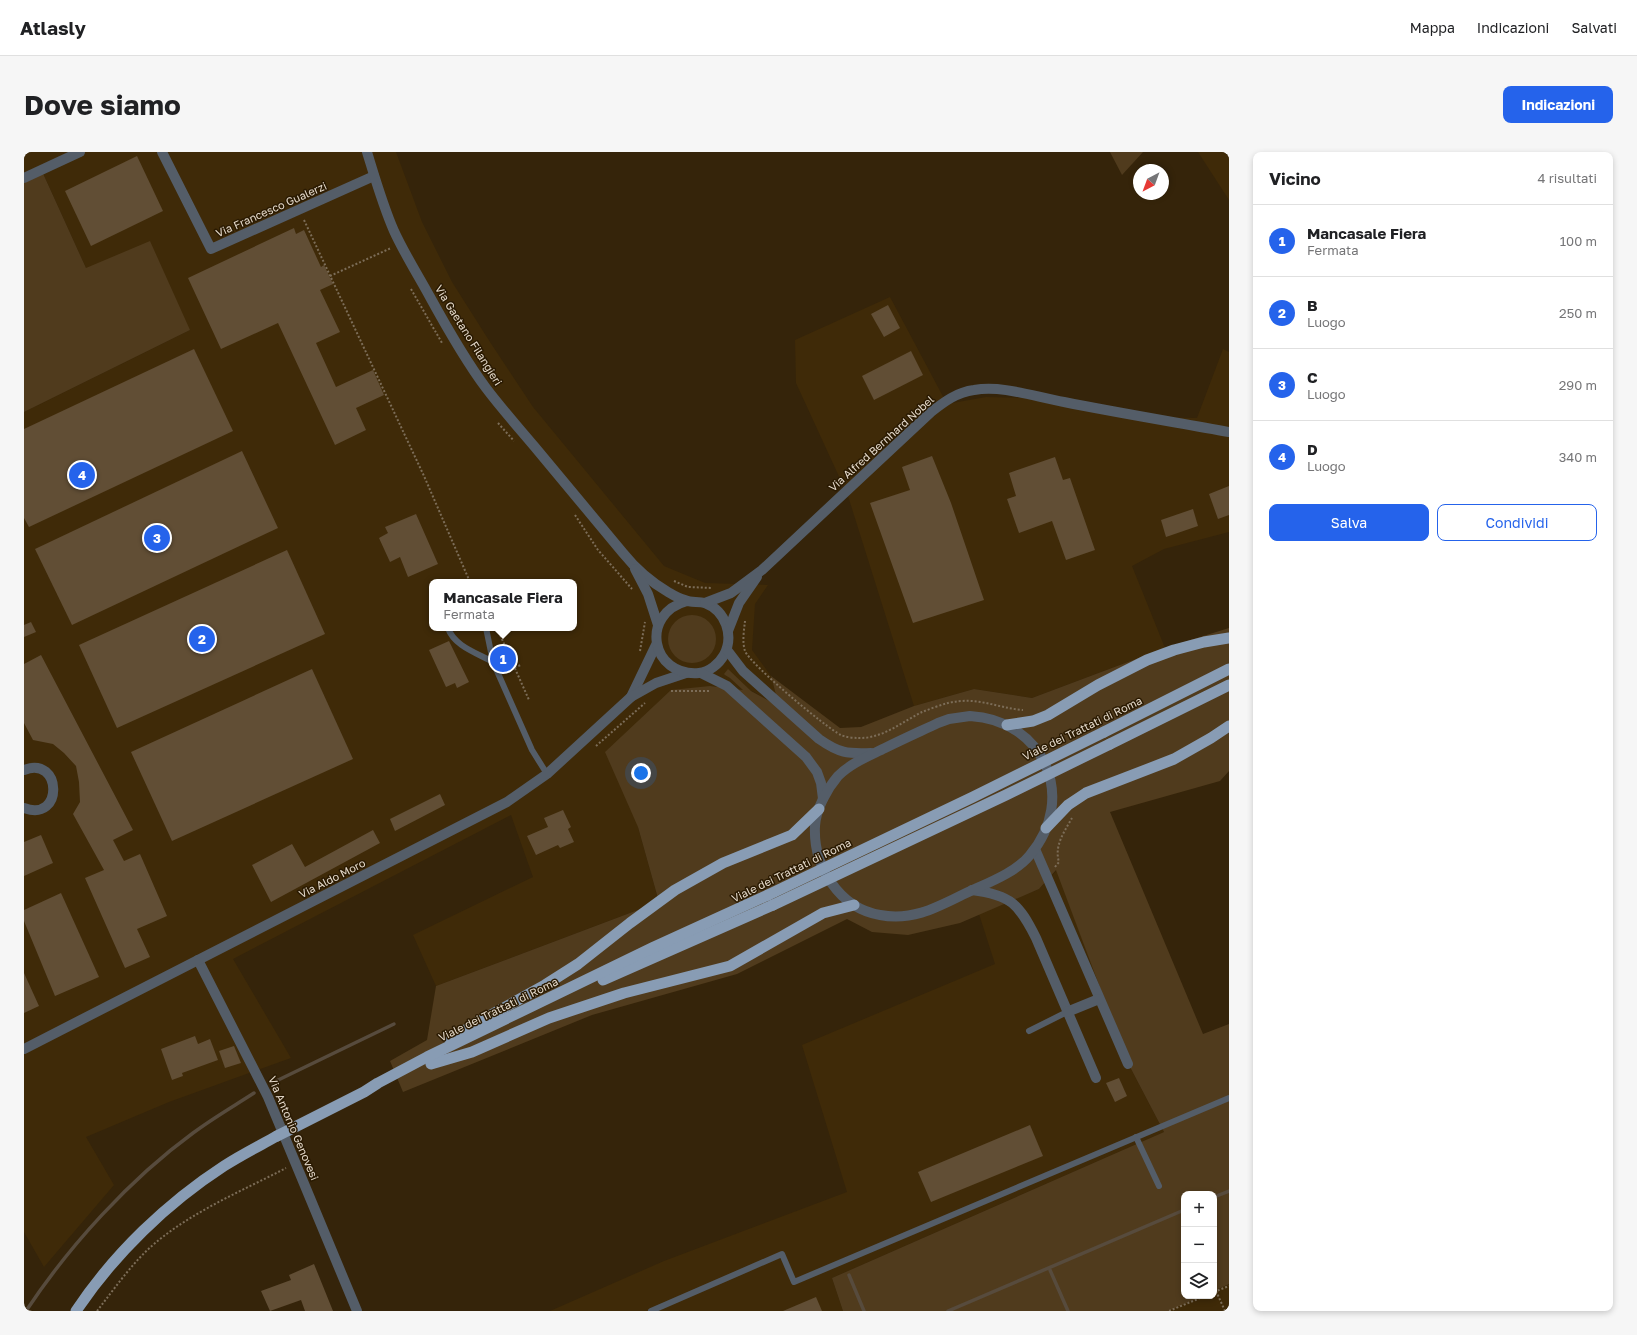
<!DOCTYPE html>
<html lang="it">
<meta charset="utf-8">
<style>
body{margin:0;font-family:"Golos Text",sans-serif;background:#f6f6f6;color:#202124}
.controls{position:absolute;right:12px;bottom:12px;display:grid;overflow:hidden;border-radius:8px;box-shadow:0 2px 6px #0003}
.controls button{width:36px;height:36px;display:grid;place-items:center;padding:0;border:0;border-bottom:1px solid #e0e0e0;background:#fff;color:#202124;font:20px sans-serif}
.compass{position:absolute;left:1109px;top:12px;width:36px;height:36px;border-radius:50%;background:#fff;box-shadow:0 2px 6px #0003;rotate:221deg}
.you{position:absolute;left:617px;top:621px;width:14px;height:14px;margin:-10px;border:3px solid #fff;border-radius:50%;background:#1a73e8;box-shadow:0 0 0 6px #1a73e833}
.badge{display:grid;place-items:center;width:26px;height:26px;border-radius:50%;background:#2563eb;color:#fff;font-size:13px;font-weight:700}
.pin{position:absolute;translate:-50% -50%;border:2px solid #fff;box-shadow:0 1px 4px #0006}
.popup{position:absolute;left:405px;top:427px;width:148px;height:52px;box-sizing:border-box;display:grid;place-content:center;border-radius:8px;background:#fff;filter:drop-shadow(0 1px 3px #0005);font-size:13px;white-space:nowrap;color:#757577}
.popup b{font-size:15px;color:#202124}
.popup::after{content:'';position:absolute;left:50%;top:100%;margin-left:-8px;border:8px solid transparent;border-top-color:#fff}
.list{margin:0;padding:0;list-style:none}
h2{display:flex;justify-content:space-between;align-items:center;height:52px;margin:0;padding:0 16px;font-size:17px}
h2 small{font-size:13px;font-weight:400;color:#757577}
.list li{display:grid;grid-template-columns:26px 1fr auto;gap:12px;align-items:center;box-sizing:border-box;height:72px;padding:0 16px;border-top:1px solid #e0e0e0}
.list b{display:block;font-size:15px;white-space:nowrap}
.list p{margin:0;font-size:13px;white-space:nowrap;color:#757577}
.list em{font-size:13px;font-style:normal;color:#757577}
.actions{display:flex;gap:8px;padding:12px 16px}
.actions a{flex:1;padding:9px 0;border:1px solid #2563eb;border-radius:8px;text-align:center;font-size:14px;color:#2563eb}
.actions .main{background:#2563eb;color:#fff}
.icon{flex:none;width:22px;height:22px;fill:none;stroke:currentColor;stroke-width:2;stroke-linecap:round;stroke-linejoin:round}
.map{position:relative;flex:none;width:1205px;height:1159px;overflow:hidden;border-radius:8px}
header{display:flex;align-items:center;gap:24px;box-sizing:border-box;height:56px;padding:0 20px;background:#fff;border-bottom:1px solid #e0e0e0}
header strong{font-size:19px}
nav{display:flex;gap:22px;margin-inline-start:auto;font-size:14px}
.intro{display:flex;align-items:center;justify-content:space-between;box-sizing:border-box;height:96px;padding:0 24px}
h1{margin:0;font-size:28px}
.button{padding:10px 18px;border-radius:8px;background:#2563eb;color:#fff;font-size:14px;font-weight:700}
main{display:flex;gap:24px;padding:0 24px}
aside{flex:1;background:#fff;border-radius:8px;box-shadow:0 2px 6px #0003}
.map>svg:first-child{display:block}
.built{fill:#3f2a08;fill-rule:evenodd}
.green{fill:#503b1d}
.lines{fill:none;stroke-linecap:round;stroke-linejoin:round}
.stream{stroke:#574b3d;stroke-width:3.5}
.building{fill:#614e35}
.path{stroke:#7c6d58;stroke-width:2;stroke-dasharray:2 2;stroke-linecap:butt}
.service{stroke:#545d68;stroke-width:6}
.minor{stroke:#545d68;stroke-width:10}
.tertiary{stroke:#545d68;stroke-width:10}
.trunk{stroke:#889cb4;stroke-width:11}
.trunk-bridge{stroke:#889cb4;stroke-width:11}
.labels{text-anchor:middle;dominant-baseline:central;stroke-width:3;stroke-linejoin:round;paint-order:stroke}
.street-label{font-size:11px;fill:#e6dbcc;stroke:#2a1a02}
</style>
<header>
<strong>Atlasly</strong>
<nav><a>Mappa</a><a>Indicazioni</a><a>Salvati</a></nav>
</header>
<div class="intro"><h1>Dove siamo</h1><a class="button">Indicazioni</a></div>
<main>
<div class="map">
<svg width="1205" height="1159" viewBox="0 0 1205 1159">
<rect width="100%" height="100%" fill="#35240a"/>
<g class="built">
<path d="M0,0H372L398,70L428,130L466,190L509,255L640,414L681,431L744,433L731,452L728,498L747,524L756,555L728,539L686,534L614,675L635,750L412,834L389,783L509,725L487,663L209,807L267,906L145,950L62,985L90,1033L20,1115L0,1080V260L166,178L62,116L17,17L0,24ZM408,430H550V476H408Z"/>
<polygon points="1174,0 1205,0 1205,48"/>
<polygon points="866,145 923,252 962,245 1010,246 1121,265 1173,266 1199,197 1205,200 1205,380 1140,397 1108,414 1141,496 1008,546 950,537 890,554 824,344 772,231 771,188"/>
<polygon points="1033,718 1105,913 1140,980 808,1126 819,1159 526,1159 640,1109 823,1040 778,893 971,812 955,762 1015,737"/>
<polygon points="1205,1132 1205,1159 1144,1159 1179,1144 1190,1144 1190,1139"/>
</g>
<g class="green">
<polygon points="1086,0 1119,0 1098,23"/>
<polygon points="17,17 62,116 126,89 166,178 0,260 0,24"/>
<circle cx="668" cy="487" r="24"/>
<polygon points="1205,476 1205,619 1196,629 1086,660 1179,882 1205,872 1205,1132 1190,1139 1190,1042 1160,1042 1160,1144 1179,1144 1144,1159 819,1159 808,1126 1140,980 1105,913 1032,718 1015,737 936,771 884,783 848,780 823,767 713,822 568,863 379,940 366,909 403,888 412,834 635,750 614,675 581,600 647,538 686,534 719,538 706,526 701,523 700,522 704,517 727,539 755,554 747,524 816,576 837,575 890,554 950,537 1008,546 1141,496"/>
</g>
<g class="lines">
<g class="stream">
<polyline points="248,931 370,872"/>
<polyline points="1190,1045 1205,1039"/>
<polyline points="1026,1118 1044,1159"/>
<polyline points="825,1123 840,1159"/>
<path d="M2,1159C45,1094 106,1027 169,981C189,966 210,954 230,941"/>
<polyline points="924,1159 1160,1058"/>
</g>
</g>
<g class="building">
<polygon points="113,4 139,59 67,94 41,39"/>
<polygon points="270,76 272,82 280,78 297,115 300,113 309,132 296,138 316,180 292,191 312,235 349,218 360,243 332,256 342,278 311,293 254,171 197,197 164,126"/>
<polygon points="864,153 876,176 860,185 847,162"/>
<polygon points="170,197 209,279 5,375 0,366 0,277"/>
<polygon points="887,199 899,223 850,248 838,224"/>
<polygon points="218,299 254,376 48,473 11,397"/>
<polygon points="908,304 927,351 960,448 889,471 846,351 886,338 878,315"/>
<polygon points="1031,305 1039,328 1046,326 1071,398 1042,408 1028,369 995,381 983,347 992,344 985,321"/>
<polygon points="1205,334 1205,363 1194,367 1185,342"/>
<polygon points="1169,357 1174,374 1142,385 1137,368"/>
<polygon points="392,362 414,412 384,425 376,405 366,410 355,386 364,381 361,375"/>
<polygon points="263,398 301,482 93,576 55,493"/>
<polygon points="7,470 12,480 0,485 0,473"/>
<polygon points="425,489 445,530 433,536 431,531 422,535 405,498"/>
<polygon points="17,503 109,678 89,688 100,709 116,702 143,764 113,777 126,805 101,816 61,726 80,718 49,662 56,650 55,630 52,614 40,601 29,592 9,588 0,571 0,512"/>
<polygon points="288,517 329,607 148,689 107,600"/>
<polygon points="416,642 421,653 371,679 366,667"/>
<polygon points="539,658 547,675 544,677 550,690 536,696 534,693 512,703 503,684 524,675 520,666"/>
<polygon points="349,678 356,691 247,750 228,713 268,692 281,715"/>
<polygon points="17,683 29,711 0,724 0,690"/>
<polygon points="37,741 75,825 31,844 0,769 0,758"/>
<polygon points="0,821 15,854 0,861"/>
<polygon points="171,884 174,892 186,887 194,908 158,921 159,924 148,928 137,897"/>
<polygon points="210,894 217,911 201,916 195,899"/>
<polygon points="1095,926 1103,944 1091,950 1082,931"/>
<polygon points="1006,973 1019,1004 907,1050 894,1020"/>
<polygon points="290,1112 309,1159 281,1159 277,1148 246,1159 237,1139 267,1128 265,1123"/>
<polygon points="792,1145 798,1159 759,1159"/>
</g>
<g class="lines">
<g class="path">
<polyline points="280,68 400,324 446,430"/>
<polyline points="306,124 367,96"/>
<polyline points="387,137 418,191"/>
<polyline points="474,271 490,289"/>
<polyline points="551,363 574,398 608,437"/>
<polyline points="650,429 664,435 688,436"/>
<path d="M721,469C720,478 718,490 721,499C726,512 802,576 817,583C821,585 829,586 834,586C858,587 878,570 898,560C906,557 916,553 924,551C953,544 973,556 999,558"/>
<polyline points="473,476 505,548"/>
<polyline points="616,499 621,470"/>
<polyline points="483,518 497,513"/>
<polyline points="647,539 687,539"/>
<polyline points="572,594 621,551"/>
<path d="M1031,715L1035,710C1030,694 1040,680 1048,666"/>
<polyline points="1192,1139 1201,1159"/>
<polyline points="1190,1140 1205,1134"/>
<path d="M73,1159C91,1136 108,1111 130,1092C169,1059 218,1039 262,1016"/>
<polyline points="1145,1159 1181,1144"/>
</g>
<g class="service">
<path d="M424,476C430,494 453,501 469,510"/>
<polyline points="462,476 469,510 508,598 523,622"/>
<polyline points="1005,879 1043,860"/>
<polyline points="1112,985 1135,1034"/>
<polyline points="627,1159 758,1102 770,1130 1205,946"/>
</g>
<g class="minor">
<polyline points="138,0 187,97 350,24"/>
<polyline points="0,26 56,0"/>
<polyline points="607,545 632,493"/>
<path d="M0,618C38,603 40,671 0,656"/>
<polyline points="1011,697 1104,912"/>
<path d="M948,738C987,743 995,752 1012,786L1072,926"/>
<polyline points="174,808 244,945 333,1159"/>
<polyline points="1043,860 1075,847"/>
<polyline points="0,897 483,650 523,622 607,545 632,531 662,521"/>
</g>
<g class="tertiary">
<path d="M343,0C351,26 359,54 370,79C380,101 394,123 406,145C423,176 441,208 462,236C477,256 494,275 510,294C540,330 569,365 599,401C611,416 627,430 644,440C649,443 655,447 661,448C667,451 674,449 681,451C702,459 710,484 700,503C695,512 685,520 675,521C627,525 615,462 663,449"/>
<polyline points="611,417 624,442 634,473"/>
<path d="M681,451L707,441L738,418L907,260C920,250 933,240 950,238C979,233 1011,245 1040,250C1095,261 1150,270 1205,280"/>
<polyline points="704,479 715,451 733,425"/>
<path d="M703,498L719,519L795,587C815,601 823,602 847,601"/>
<polyline points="677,521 703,534 782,605 793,620 797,631 799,647"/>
<path d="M946,564C1020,568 1054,646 1006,703C991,722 958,733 936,744C910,757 886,769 856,763C815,756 789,714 791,674C792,657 803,637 814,624C827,611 845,604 861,596C879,587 897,579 914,571L925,567Z"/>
</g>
<g class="trunk">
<polyline points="983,573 1009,569 1024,563 1074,533 1123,508 1150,498 1180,490 1205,486"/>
<polyline points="1080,580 1205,517"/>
<polyline points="1086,592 1205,533"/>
<polyline points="1022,676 1044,653 1062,641 1150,607 1187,586 1205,574"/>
<polyline points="579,828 749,753"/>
<polyline points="426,888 449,873 521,833 554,812 606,771 651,738 699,711 768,683 795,657"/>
<polyline points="407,912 448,900 525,866 600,841 706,814 799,761 830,753"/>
<polyline points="265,978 340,940 354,931 403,905 630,795 744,743"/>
<path d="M52,1159C90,1102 143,1051 200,1014C217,1003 235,994 253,984"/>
</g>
<g class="trunk-bridge">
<polyline points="744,743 949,645 1080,580"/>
<polyline points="749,753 982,643 1086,592"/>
<polyline points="253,984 265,978"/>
</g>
</g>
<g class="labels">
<g class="street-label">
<text transform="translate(247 57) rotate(-24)">Via Francesco Gualerzi</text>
<text transform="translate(445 183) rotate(58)">Via Gaetano Filangieri</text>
<text transform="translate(857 291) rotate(-42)">Via Alfred Bernhard Nobel</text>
<text transform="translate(1058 576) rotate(-26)">Viale dei Trattati di Roma</text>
<text transform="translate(767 718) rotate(-26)">Viale dei Trattati di Roma</text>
<text transform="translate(308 726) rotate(-27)">Via Aldo Moro</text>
<text transform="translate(474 857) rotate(-26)">Viale dei Trattati di Roma</text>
<text transform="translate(270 976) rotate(67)">Via Antonio Genovesi</text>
</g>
</g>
</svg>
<div class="controls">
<button>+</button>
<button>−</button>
<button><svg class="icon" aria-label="layers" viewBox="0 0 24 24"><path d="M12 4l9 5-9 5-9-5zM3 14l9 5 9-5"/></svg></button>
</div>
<svg class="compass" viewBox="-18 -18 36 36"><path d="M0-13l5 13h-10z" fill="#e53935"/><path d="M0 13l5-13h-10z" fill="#757577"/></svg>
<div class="you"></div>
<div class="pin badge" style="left:479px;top:507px">1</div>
<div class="popup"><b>Mancasale Fiera</b>Fermata</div>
<div class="pin badge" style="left:178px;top:487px">2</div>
<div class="pin badge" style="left:133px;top:386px">3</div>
<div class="pin badge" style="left:58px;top:323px">4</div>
</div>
<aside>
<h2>Vicino<small>4 risultati</small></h2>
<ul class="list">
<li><span class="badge">1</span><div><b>Mancasale Fiera</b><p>Fermata</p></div><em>100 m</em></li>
<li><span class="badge">2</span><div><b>B</b><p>Luogo</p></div><em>250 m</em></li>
<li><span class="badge">3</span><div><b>C</b><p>Luogo</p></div><em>290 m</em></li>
<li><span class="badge">4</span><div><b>D</b><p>Luogo</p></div><em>340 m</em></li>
</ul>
<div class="actions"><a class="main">Salva</a><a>Condividi</a></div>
</aside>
</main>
